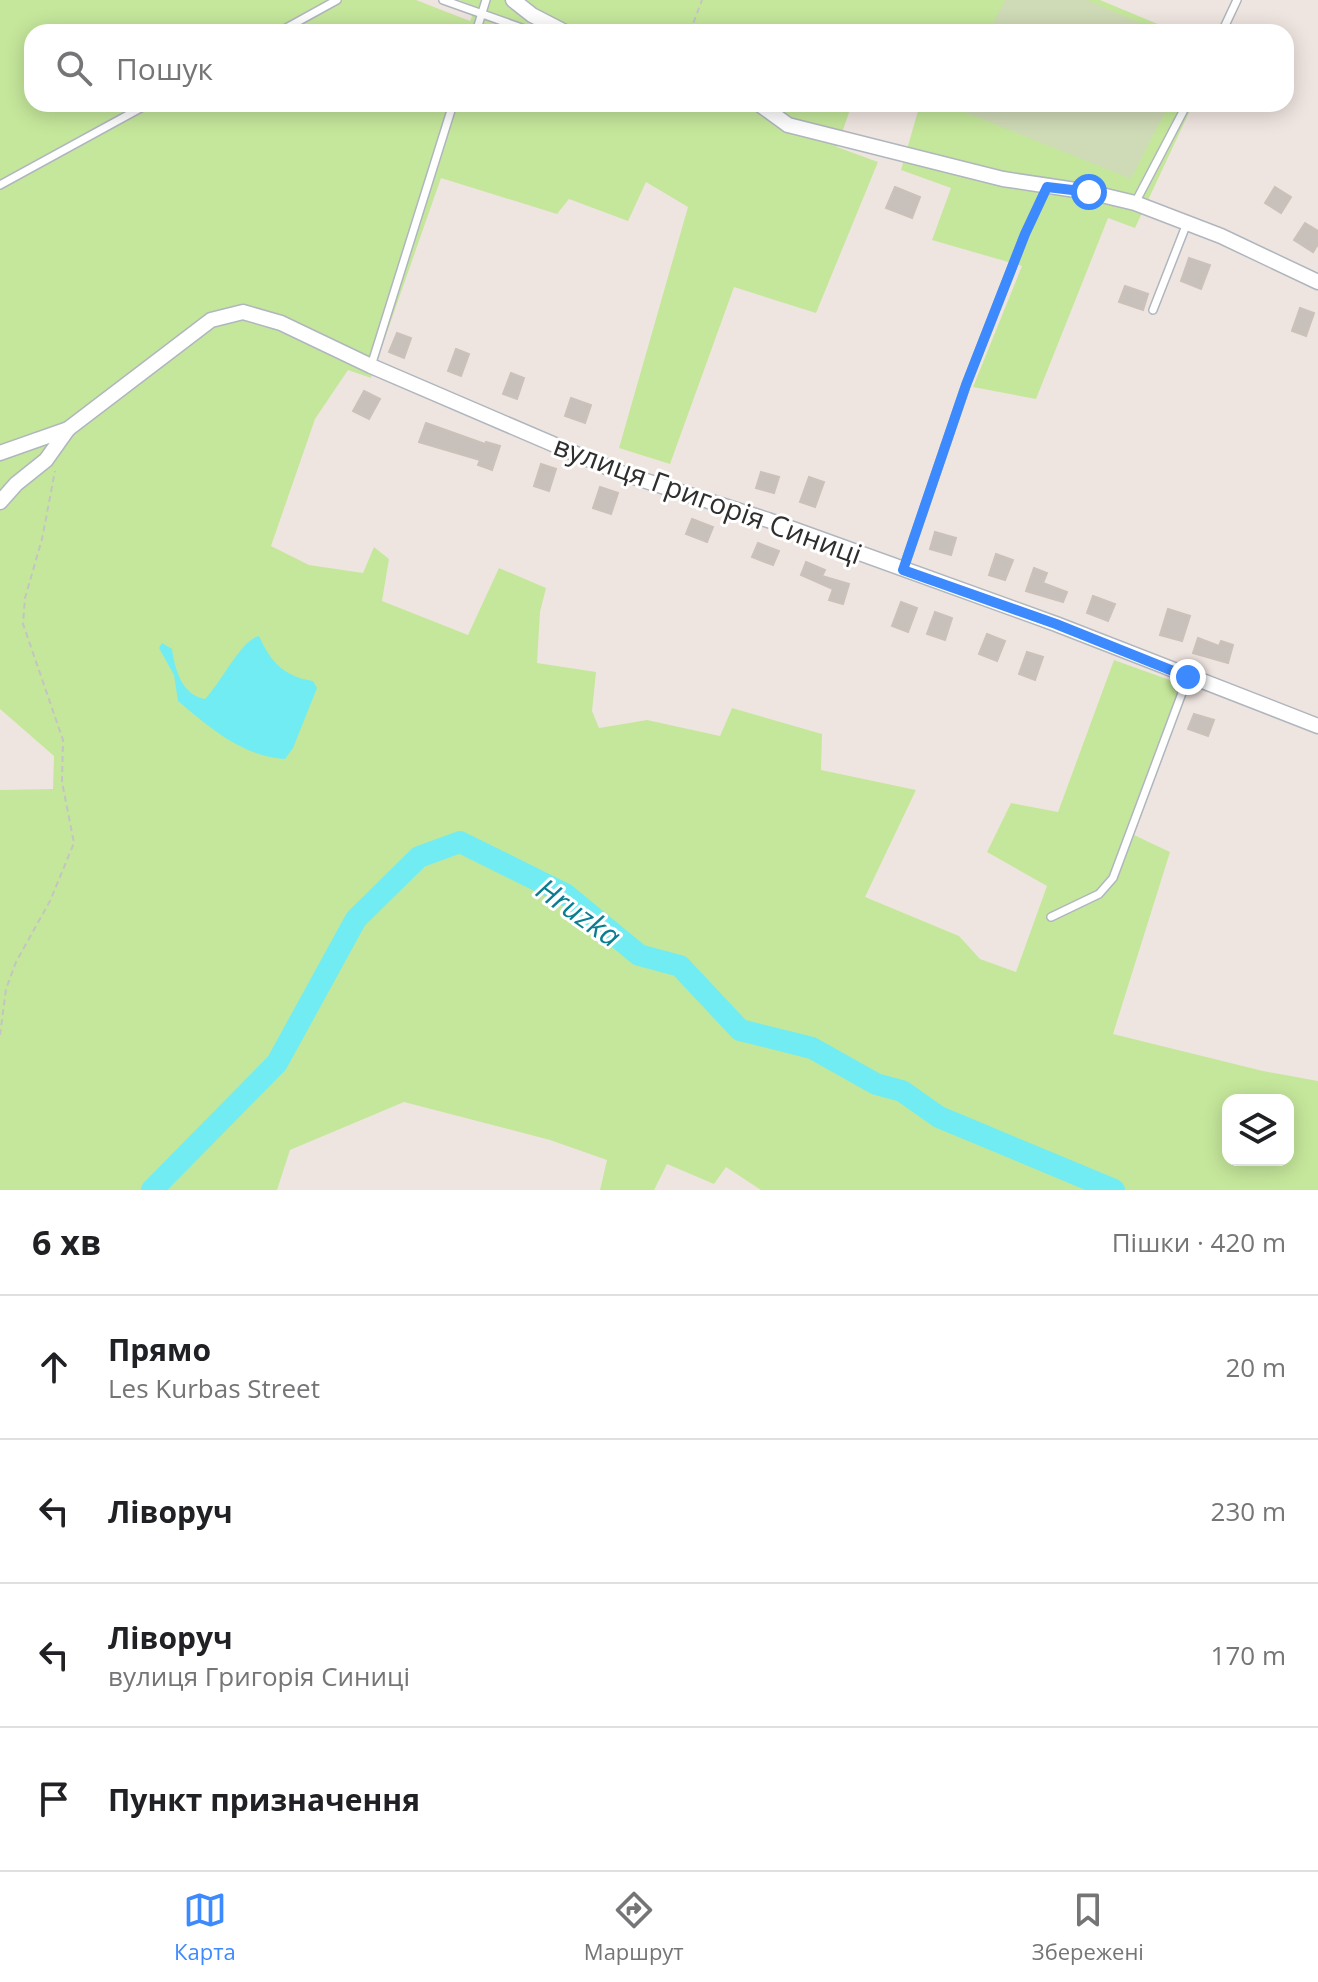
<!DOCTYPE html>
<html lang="uk">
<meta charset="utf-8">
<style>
body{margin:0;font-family:"Open Sans",sans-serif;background:#f2f2f2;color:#202124}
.controls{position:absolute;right:24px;bottom:24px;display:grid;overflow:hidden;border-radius:16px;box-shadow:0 4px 20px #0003}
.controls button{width:72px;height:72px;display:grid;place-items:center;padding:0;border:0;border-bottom:2px solid #e0e0e0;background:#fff;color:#202124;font:40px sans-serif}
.stop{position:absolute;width:24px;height:24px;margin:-18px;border:6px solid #3d8aff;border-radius:50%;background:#fff}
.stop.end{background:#3d8aff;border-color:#fff;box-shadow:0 2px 8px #0008}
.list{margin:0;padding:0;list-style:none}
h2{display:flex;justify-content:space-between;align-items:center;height:104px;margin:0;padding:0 32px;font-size:34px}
h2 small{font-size:26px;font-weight:400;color:#757577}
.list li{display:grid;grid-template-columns:52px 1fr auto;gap:24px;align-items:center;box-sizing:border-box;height:144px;padding:0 32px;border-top:2px solid #e0e0e0}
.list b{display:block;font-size:30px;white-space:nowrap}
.list p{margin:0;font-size:26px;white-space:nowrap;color:#757577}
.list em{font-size:26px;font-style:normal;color:#757577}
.icon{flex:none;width:44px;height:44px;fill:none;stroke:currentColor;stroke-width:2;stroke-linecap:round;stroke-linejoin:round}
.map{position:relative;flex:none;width:1318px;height:1190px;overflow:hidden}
.search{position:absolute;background:#fff;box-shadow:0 4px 20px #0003;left:24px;right:24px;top:24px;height:88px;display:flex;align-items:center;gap:20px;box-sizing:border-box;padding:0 28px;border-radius:24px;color:#757577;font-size:30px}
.sheet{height:680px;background:#fff}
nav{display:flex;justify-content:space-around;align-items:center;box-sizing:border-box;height:112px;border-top:2px solid #e0e0e0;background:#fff;font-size:22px;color:#757577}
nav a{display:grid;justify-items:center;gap:4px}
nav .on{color:#3d8aff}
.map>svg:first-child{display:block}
.green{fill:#c5e79b;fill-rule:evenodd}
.cemetery{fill:#cfdab7}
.water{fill:#71ecf3}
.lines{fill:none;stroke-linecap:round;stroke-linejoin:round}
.river{stroke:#71ecf3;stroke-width:22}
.building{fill:#c8c1bb;stroke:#cbc1b9;stroke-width:2}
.lane-casing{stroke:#b0b6be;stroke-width:10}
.street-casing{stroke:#b0b6be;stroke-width:17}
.path{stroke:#c4c4c4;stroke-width:2;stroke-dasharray:6 4;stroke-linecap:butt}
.lane{stroke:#fff;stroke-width:7}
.street{stroke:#fff;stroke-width:14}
.route{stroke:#3d8aff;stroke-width:10}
.labels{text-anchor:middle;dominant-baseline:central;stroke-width:6;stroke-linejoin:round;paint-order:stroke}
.street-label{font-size:28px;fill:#2e2e2e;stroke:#fff}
.water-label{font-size:30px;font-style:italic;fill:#0a7e90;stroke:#fff}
</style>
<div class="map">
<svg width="1318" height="1190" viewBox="0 0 1318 1190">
<rect width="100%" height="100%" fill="#efe5e0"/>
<g class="green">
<path d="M0,0H416L470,21L476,7L459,0H1100L1177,32H902L879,24L876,32H32V104H852L837,147L878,162L816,313L734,287L670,464L619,448L688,207L646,182L628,221L569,199L557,214L441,178L371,378L348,370L315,419L271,546L309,565L363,573L374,547L389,559L382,601L468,635L499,568L546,588L540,612L537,663L596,672L592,711L599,728L647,720L720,736L732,708L822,734L821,770L916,790L865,897L959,936L980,959L1016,972L1047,886L987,852L1011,803L1058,812L1114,660L1189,687L1134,835L1170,852L1113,1034L1263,1071L1318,1081V1190H761L726,1167L714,1184L667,1164L654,1190H600L607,1160L550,1140L404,1102L290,1150L277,1190H0V790L53,789L54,756L0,709ZM1228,1100H1288V1160H1228Z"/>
<polygon points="920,104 1193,104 1135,228 1108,218 1036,399 973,387 1022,266 932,240 951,188 901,170"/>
</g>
<g class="cemetery">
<polygon points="1005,0 1087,0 1161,32 989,32"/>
<polygon points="953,104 1169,104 1131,179 952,107"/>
</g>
<path class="water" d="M259,636C270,661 284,677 313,681L317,688L293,748L285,759C242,756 210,728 178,701L174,675L159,648L162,643L172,649C175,670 182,695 205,699C221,683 241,640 259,636Z"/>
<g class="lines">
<polyline class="river" points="152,1190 277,1063 356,919 419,857 460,842 565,894 639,955 680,966 740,1030 812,1048 876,1084 902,1091 939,1117 1114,1190"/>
</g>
<g class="building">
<polygon points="895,187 920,197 912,218 886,208"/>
<polygon points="1275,187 1291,197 1281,213 1265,203"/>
<polygon points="1305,223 1318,231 1318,244 1313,252 1294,240"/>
<polygon points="1189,258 1210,265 1201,289 1181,281"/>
<polygon points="1125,286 1148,294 1143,310 1119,302"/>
<polygon points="1300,308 1314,313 1306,336 1292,331"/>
<polygon points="397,333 411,338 404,358 389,352"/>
<polygon points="456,349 469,354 461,376 448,371"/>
<polygon points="511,373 524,378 517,399 503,394"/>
<polygon points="364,391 380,399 369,419 353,411"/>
<polygon points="571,398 591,405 585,423 565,416"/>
<polygon points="426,423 485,444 486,442 500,446 492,470 478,465 480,460 419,442"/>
<polygon points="541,464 556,469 549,491 534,486"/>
<polygon points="761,472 779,477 774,493 756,488"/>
<polygon points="809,477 824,482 815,507 800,502"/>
<polygon points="600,487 618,493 611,514 593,508"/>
<polygon points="692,519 713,527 707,542 686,534"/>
<polygon points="935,532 956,538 951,555 930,549"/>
<polygon points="758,543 779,551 773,565 752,557"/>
<polygon points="996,554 1013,560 1005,580 989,575"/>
<polygon points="806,562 825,570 822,576 849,584 843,604 829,600 833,589 801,575"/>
<polygon points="1034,568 1047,573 1043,583 1067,592 1063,602 1026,591"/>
<polygon points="1093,596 1115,604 1108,621 1087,613"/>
<polygon points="901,602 917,608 908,632 892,626"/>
<polygon points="1168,609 1190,616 1182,641 1160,635"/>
<polygon points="935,612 952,618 945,640 927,634"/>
<polygon points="987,634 1005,641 997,661 979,654"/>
<polygon points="1198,638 1219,646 1221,641 1233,645 1228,663 1193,653"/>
<polygon points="1027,652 1043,657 1035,680 1019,674"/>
<polygon points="1194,714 1214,720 1208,736 1188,729"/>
</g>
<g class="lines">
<defs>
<g id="lane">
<polyline points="443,0 533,32"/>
<polyline points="279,32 337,0"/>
<polyline points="476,32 486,0"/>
<polyline points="1222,32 1237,0"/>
<polyline points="0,185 148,104"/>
<polyline points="1135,203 1187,104"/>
<polyline points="1153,310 1187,223"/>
<polyline points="371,366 453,104"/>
<polyline points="903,570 966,385 1025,234 1047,187"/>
<polyline points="1051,917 1099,894 1113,878 1188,677"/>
</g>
<g id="street">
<polyline points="513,0 532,15 565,32"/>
<polyline points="759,104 788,125 1003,179 1089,192 1135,203 1221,236 1318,282"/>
<polyline points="0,453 68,429 211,320 243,312 281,323 371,366 618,472 768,520 1056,624 1318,726"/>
<polyline points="0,502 16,484 46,460 68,429"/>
</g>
</defs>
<use href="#lane" class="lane-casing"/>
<use href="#street" class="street-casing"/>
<g class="path">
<polyline points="690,32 702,0"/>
<polyline points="0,1035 6,989 16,962 50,901 74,843 62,782 63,740 23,624 25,598 42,539 55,471"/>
</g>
<use href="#lane" class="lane"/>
<use href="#street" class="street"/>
</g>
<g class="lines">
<polyline class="route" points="1089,192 1047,187 1025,234 966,385 903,570 1056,624 1188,677"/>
</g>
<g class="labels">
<g class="street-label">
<text transform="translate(708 499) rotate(20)">вулиця Григорія Синиці</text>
</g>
<g class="water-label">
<text transform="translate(579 912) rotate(35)">Hruzka</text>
</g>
</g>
</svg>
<div class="controls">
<button><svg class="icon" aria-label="layers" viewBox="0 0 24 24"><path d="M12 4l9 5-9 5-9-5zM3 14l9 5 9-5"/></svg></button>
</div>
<div class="stop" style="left:1089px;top:192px"></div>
<div class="stop end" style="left:1188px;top:677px"></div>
<div class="search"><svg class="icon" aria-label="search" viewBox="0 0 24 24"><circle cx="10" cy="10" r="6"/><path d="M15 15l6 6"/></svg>Пошук</div>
</div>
<section class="sheet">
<h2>6 хв<small>Пішки · 420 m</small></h2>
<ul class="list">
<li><svg class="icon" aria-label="ahead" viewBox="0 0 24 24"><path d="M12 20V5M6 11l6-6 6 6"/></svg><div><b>Прямо</b><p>Les Kurbas Street</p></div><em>20 m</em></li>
<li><svg class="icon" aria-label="left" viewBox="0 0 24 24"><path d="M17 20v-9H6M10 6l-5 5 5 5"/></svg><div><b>Ліворуч</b></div><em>230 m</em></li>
<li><svg class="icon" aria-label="left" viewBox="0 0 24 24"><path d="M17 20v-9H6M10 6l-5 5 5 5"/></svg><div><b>Ліворуч</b><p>вулиця Григорія Синиці</p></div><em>170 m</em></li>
<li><svg class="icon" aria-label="arrive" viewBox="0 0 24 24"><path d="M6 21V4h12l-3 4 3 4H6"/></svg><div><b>Пункт призначення</b></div></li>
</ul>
</section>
<nav>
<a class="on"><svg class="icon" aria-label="map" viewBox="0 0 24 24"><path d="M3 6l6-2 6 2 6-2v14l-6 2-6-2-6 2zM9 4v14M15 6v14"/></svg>Карта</a>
<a><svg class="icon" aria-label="directions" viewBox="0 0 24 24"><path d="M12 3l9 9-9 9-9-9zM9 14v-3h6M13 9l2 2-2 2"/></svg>Маршрут</a>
<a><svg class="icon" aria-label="saved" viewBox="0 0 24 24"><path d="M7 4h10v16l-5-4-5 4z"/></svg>Збережені</a>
</nav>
